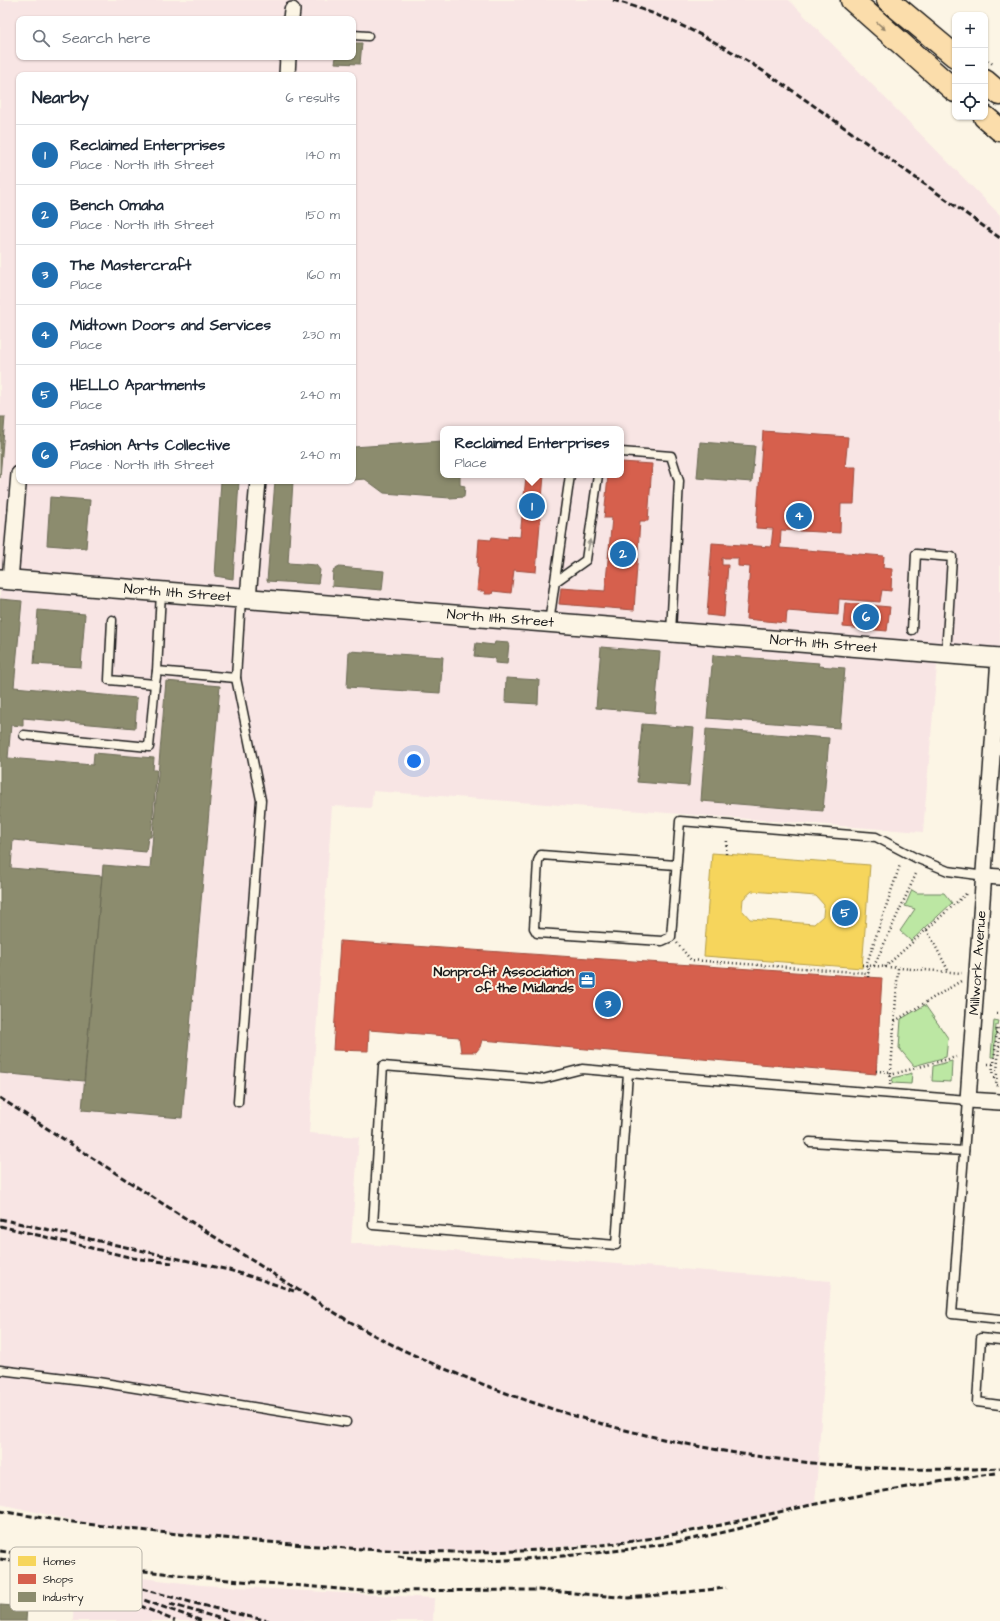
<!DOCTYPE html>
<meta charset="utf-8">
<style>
body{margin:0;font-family:"Architects Daughter",sans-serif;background:#f6f6f7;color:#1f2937}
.controls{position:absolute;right:12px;top:12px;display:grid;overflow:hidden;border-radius:8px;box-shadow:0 1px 3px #0004}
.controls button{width:36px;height:36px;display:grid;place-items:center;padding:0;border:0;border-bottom:1px solid #e0e1e3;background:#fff;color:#1f2937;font:20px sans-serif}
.you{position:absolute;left:414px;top:761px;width:14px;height:14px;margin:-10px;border:3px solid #fff;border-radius:50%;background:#1a73e8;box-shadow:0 0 0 6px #1a73e833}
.badge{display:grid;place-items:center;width:26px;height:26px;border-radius:50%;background:#1f6fb2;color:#fff;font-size:13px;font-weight:700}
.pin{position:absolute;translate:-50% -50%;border:2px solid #fff;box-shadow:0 1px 4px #0006}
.popup{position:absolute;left:440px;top:426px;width:184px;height:52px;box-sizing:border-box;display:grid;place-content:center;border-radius:8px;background:#fff;filter:drop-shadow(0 1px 3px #0005);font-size:13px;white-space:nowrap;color:#747a83}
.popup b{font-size:15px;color:#1f2937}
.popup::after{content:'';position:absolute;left:50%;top:100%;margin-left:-8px;border:8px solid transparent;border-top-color:#fff}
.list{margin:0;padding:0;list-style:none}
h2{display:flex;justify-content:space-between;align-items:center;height:52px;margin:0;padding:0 16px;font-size:17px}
h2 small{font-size:13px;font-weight:400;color:#747a83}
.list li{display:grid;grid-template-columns:26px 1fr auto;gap:12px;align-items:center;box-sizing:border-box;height:60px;padding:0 16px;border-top:1px solid #e0e1e3}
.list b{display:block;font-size:15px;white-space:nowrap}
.list p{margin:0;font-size:13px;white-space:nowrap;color:#747a83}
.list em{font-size:13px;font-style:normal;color:#747a83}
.icon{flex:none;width:22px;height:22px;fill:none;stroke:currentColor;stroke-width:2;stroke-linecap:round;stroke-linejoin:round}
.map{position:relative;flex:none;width:1000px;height:1621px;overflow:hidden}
.search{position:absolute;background:#fff;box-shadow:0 1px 3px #0004;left:16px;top:16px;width:340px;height:44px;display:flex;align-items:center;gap:10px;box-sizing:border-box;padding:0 14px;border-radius:8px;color:#747a83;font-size:15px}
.panel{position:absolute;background:#fff;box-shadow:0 1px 3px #0004;left:16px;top:72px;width:340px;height:412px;border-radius:8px}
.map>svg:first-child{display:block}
.built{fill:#f8e5e4;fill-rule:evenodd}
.green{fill:#bce7a3;stroke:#6c8260}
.homes{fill:#f6d55c;stroke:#b59e49;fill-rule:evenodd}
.shops{fill:#d6604d;stroke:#9e4c3e}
.industry{fill:#8c8c6e;stroke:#6a6a55}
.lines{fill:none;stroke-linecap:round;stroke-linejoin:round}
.service-casing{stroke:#1c1c1c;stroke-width:11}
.minor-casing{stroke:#1c1c1c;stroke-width:18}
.tertiary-casing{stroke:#1c1c1c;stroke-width:22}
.trunk-casing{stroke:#1c1c1c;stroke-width:25}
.path{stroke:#1c1c1c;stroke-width:2.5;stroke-dasharray:1 3;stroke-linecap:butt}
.service{stroke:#fcf5e5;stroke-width:8}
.minor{stroke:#fcf5e5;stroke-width:15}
.tertiary{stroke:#fcf5e5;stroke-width:19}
.trunk{stroke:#fbddab;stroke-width:22}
.rail{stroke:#1c1c1c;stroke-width:3;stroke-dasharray:6 3;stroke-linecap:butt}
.oneway{fill:#97866b}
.oneway2{fill:#97938b}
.labels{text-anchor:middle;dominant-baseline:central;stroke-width:4;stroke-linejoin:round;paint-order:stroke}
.street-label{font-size:14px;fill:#1c1c1c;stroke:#fcf5e5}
.poi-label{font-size:14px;font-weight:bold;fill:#1c1c1c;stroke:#fcf5e5;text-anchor:end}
.key{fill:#fcf5e5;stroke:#b9b4a9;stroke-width:1}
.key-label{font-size:11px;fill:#1c1c1c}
</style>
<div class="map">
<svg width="1000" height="1621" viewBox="0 0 1000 1621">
<rect width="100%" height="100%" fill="#fcf5e5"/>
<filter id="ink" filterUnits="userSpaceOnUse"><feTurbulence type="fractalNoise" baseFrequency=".025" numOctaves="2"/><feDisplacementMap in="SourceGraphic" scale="8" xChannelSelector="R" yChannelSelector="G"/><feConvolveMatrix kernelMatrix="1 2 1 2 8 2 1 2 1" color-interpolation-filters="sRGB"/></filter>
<g filter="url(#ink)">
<g class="built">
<path d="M0,0H789L1000,215V658L938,654L923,832L373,791L371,808L332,806L309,1133L359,1137L351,1243L831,1281L815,1504L633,1541L510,1551H385L98,1526L0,1504ZM19,19H353V57H19ZM19,75H353V481H19ZM443,429H621V475H443Z"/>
<polygon points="75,1570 201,1585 434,1598 433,1621 73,1621"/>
</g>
<g class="green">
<polygon points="912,890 917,893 944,893 952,903 911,941 900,931 915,909 905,906"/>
<polygon points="925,1005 948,1038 946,1057 914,1066 899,1048 901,1019"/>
<polygon points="994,1020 999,1021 998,1025 996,1025 994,1057 991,1057"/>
<polygon points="952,1061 951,1082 932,1081 933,1066"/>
<polygon points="912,1073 911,1084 892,1083 893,1078"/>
</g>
<path class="homes" d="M712,853L870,865L862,968L704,956ZM752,891L816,896L824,905L823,916L814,924L750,919L742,910L743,899Z"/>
<g class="shops">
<polygon points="763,431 848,437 845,467 856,467 854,504 841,504 840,533 781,530 780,548 884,556 883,568 892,569 891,591 882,590 880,602 839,599 838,615 787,611 786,623 746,619 750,567 738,566 738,558 722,558 722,565 728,565 724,617 707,615 712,543 771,547 773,529 756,528"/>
<polygon points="621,462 652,464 648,521 640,521 634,610 559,604 561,588 605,591 612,518 604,518 608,475 621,475"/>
<polygon points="515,475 544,475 536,572 514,570 511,593 493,591 492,594 485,594 485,591 477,591 479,568 477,567 479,539 491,540 492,537 508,539 508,536 520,537 526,476"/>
<polygon points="845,603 890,607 887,631 843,627"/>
<polygon points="340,941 882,978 876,1074 482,1040 480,1047 476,1052 461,1052 459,1037 369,1030 368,1051 333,1050"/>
</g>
<g class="industry">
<polygon points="353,43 362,43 360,64 335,63 336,57 353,57"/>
<polygon points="0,417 5,417 0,478"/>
<polygon points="443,441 443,475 460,475 460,485 465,486 464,497 450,498 384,493 365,479 353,480 353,447"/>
<polygon points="700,442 755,446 752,482 697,478"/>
<polygon points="221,481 239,481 233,579 215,576"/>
<polygon points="275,481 293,481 288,563 316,565 320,570 318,584 267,581"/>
<polygon points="50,497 90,500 86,548 47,545"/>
<polygon points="339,567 384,571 382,590 332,586 333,571"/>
<polygon points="0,599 22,601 14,687 137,698 135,728 23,718 23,726 11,725 8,758 93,765 94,753 154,758 153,770 157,770 151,837 148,837 146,852 13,840 11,868 102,876 84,1081 0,1073"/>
<polygon points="38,610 85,614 81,667 34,664"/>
<polygon points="495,642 509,643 507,664 495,663 495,658 474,656 476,643 494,645"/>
<polygon points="601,647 660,652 655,713 596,708"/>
<polygon points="349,651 443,657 440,693 347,687"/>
<polygon points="713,655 819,663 818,666 845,668 840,728 707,718"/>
<polygon points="506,678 539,680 538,704 505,702"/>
<polygon points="166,681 220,686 182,1118 82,1110 103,865 150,869"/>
<polygon points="642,724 694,728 689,786 637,782"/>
<polygon points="706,729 829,738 823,811 701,801"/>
<polygon points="0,1605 27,1607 26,1621 0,1621"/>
</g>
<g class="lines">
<defs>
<g id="service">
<polyline points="353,35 368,36"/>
<polyline points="621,452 671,456 679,481 671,632"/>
<polyline points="555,582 586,560 598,475"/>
<polyline points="161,592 157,671 236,678 241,598"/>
<polyline points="112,620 109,680 155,684 157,671"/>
<polyline points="549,623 570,475"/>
<polyline points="912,630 916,554 952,557 946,654"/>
<polyline points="236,678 261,800 238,1102"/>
<polyline points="24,735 149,747 155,684"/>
<polyline points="676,865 541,855 538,861 534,928 537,933 662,941 671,937 680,821 876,837 916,858 948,871 985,876"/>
<polyline points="628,1073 616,1245 373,1225 383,1066 543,1079 582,1069 628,1073 968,1100 952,1314 1000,1319"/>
<polyline points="810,1142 964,1151"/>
<polyline points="1000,1340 981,1338 977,1402 1000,1405"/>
<polyline points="0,1370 98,1382 346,1422"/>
</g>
<g id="minor">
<polyline points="291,19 292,10"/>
<polyline points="287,75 288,57"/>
<polyline points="10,580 19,474"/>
<polyline points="248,598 258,481"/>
<polyline points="999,658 968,1100 1000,1102"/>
<polyline points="985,876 1000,877"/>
</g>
<g id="tertiary">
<path id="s1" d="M0,579L1000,658"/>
</g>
<g id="trunk">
<polyline points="852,0 955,91"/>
<polyline points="888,0 955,56"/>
<polyline points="985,81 1000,94"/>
<polyline points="985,117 1000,130"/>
</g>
</defs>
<use href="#service" class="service-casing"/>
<use href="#minor" class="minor-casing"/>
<use href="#tertiary" class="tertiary-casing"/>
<use href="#trunk" class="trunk-casing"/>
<g class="path">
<polyline points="985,58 994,65"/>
<polyline points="726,854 727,840"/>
<polyline points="927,930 949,972"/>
<polyline points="677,943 691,960 869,973"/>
<polyline points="862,965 962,973"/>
<polyline points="866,966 900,865"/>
<polyline points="874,966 916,874"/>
<polyline points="885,967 968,892"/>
<polyline points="868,977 869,966"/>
<polyline points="996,1013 1000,1013"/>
<polyline points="895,1021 961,981"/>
<polyline points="1000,1034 996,1085 1000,1086"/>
<polyline points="988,1064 994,1064 997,1028 1000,1029"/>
<polyline points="993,1064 992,1078 996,1078"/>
<polyline points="876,1071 891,1072"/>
<polyline points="890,1075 956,1057"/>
<polyline points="890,1085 898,968"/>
</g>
<use href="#service" class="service"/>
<use href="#minor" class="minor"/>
<use href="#tertiary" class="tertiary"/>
<use href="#trunk" class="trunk"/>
<g class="rail">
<path d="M613,0C703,26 770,74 845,128C897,164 948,201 1000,238"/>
<path d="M0,1098C84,1152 168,1208 253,1261C292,1286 330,1311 370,1333C408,1354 449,1371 490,1387C652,1449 827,1476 1000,1468"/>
<polyline points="0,1219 229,1270 262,1280 294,1291"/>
<polyline points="0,1226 133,1258 172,1263"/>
<path d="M0,1511C81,1525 163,1533 246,1540C376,1552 504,1559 634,1541C690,1533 746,1519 802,1507C866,1493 931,1483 996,1473"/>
<polyline points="0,1551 109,1567 206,1578 363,1591 539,1590 629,1598 726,1588"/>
<path d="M398,1556C448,1564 499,1561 550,1557C628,1551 704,1541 779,1517"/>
<polyline points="0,1559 33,1565"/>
<path d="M28,1563C110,1577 188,1604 269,1621"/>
<polyline points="66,1573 175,1621"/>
<polyline points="119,1591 202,1621"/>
<polyline points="170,1604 229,1621"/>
</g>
</g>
<defs><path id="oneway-solid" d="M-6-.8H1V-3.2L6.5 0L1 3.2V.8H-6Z"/></defs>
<use class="oneway" href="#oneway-solid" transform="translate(881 26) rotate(42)"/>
<use class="oneway2" href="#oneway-solid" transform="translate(589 545) rotate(-79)"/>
</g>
<defs>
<symbol id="office-square" viewBox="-11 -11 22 22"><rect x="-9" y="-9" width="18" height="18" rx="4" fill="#1f6fb2" stroke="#fcf5e5"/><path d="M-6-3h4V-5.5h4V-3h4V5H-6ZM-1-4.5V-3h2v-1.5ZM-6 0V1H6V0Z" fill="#fff"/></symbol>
</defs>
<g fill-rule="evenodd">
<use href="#office-square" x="577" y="970" width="20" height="20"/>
</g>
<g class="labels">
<g class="street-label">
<text stroke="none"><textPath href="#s1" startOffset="178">North 11th Street</textPath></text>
<text stroke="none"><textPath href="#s1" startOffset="502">North 11th Street</textPath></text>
<text stroke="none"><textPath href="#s1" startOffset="826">North 11th Street</textPath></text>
<text transform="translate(978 963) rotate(-86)">Millwork Avenue</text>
</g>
<g class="poi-label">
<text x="574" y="972">Nonprofit Association<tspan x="574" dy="16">of the Midlands</tspan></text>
</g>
</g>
<rect x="10" y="1547" width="132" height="64" rx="6" class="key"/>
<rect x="18" y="1556" width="18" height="10" fill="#f6d55c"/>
<rect x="18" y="1574" width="18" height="10" fill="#d6604d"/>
<rect x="18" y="1592" width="18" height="10" fill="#8c8c6e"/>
<g class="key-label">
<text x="43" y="1565">Homes</text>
<text x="43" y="1583">Shops</text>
<text x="43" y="1601">Industry</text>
</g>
</svg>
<div class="controls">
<button>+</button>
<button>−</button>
<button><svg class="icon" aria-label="locate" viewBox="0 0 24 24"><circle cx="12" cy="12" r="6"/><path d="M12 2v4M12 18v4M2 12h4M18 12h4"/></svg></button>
</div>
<div class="you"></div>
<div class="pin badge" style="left:532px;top:506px">1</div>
<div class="popup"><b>Reclaimed Enterprises</b>Place</div>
<div class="pin badge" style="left:623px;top:554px">2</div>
<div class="pin badge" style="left:608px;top:1004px">3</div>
<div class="pin badge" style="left:799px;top:516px">4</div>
<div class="pin badge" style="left:845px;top:913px">5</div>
<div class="pin badge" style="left:866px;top:617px">6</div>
<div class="search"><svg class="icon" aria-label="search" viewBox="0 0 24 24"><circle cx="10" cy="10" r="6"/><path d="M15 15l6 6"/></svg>Search here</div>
<section class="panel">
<h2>Nearby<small>6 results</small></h2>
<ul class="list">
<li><span class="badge">1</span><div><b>Reclaimed Enterprises</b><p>Place · North 11th Street</p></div><em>140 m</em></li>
<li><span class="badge">2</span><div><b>Bench Omaha</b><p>Place · North 11th Street</p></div><em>150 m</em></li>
<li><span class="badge">3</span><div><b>The Mastercraft</b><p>Place</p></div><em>160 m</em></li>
<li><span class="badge">4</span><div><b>Midtown Doors and Services</b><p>Place</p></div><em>230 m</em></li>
<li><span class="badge">5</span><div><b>HELLO Apartments</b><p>Place</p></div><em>240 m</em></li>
<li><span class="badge">6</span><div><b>Fashion Arts Collective</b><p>Place · North 11th Street</p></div><em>240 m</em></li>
</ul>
</section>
</div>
